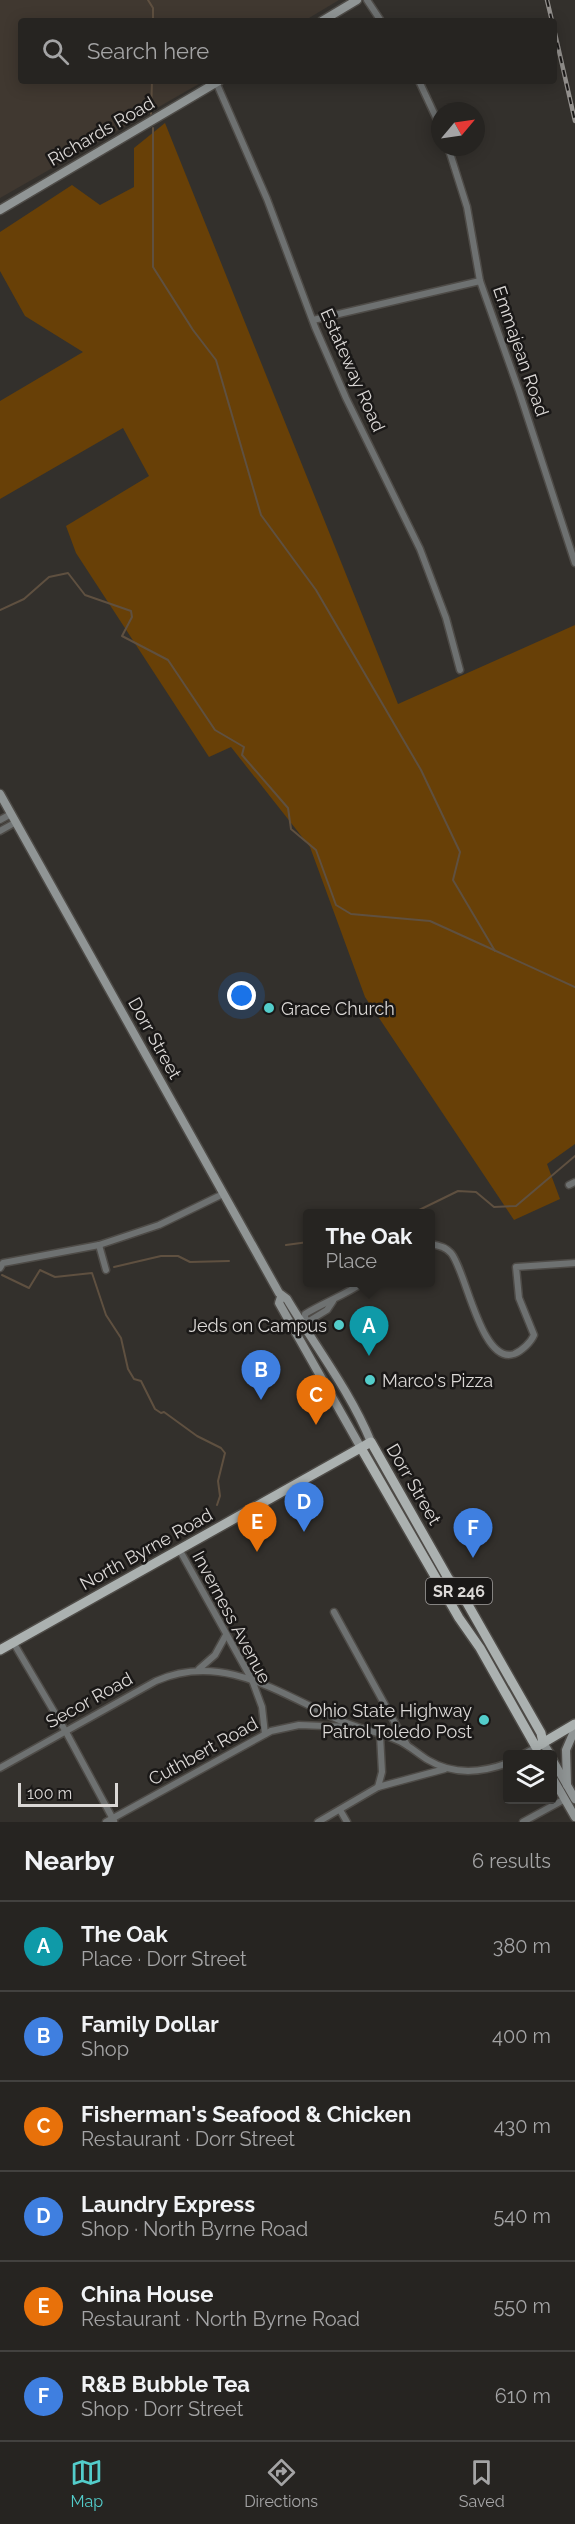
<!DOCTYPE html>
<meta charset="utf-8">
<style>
body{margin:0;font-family:Raleway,sans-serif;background:#2e2c2a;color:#f1f3f6}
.controls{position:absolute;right:18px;bottom:18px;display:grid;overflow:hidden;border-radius:6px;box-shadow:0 3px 15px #0003}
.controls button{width:54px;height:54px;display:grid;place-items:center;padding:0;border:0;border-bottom:2px solid #42413f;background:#262421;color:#f1f3f6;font:30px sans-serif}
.compass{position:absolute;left:431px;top:102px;width:54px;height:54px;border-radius:50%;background:#262421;box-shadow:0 3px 15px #0003;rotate:61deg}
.scale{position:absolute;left:18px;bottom:15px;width:100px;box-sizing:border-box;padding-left:6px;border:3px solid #dbd8d6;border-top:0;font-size:16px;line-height:21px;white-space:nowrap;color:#dbd8d6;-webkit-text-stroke:4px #1a1817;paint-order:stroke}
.you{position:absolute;left:242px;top:996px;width:21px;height:21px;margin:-15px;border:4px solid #fff;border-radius:50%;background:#1a73e8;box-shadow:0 0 0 9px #1a73e833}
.badge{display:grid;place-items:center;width:39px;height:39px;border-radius:50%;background:#53cdcb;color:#fff;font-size:20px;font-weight:700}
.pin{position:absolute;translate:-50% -50px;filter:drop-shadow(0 2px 3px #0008)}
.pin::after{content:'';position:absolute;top:32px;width:21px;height:18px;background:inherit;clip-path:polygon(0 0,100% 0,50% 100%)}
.popup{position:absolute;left:303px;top:1209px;width:132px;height:78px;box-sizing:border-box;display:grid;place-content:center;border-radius:6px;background:#262421;filter:drop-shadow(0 2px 4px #0005);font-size:20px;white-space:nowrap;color:#a4a4a5}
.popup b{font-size:22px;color:#f1f3f6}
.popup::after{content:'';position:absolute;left:50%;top:100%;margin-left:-12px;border:12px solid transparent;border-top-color:#262421}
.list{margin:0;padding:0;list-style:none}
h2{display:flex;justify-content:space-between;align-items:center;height:78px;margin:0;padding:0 24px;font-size:26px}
h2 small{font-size:20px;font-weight:400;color:#a4a4a5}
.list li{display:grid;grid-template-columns:39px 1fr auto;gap:18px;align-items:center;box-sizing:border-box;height:90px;padding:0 24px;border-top:2px solid #42413f}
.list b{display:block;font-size:22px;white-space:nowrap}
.list p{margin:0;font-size:20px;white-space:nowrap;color:#a4a4a5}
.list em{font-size:20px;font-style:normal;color:#a4a4a5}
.icon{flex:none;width:33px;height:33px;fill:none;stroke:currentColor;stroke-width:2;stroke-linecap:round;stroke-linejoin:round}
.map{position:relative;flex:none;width:575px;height:1822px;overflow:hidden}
.search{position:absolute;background:#262421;box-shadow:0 3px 15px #0003;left:18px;right:18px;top:18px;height:66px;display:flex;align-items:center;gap:15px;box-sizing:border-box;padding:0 21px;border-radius:6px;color:#a4a4a5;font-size:22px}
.sheet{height:618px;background:#262421}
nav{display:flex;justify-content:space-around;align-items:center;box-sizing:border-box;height:84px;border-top:2px solid #42413f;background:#262421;font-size:16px;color:#a4a4a5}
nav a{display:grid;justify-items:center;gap:3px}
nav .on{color:#53cdcb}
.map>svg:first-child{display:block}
.built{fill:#403830}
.green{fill:#684007}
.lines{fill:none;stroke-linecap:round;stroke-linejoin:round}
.stream{stroke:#5f5040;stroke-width:2}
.street-casing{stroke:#4e4b47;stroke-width:9}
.secondary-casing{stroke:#4e4b47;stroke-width:11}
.primary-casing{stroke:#4e4b47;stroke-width:12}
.street{stroke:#6e7171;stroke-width:6}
.secondary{stroke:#909595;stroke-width:8}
.primary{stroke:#abb1b0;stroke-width:9}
.rail-casing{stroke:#93908d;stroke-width:4.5}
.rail{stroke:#1a1817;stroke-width:2;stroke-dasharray:7;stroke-linecap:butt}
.poi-dot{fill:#53cdcb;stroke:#1a1817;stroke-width:2}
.labels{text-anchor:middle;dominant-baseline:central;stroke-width:5;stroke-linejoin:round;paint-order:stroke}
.shield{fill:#1a1817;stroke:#a19e9d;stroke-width:1.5}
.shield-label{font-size:16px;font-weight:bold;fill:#dbd8d6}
.street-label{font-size:18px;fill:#dbd8d6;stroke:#1a1817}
.poi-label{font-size:18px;fill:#dbd8d6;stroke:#1a1817;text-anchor:start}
</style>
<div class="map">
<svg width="575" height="1822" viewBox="0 0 575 1822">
<rect width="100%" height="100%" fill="#33302c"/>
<polygon class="built" points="0,0 339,0 304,21 21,21 21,81 204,81 0,198"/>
<polygon class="green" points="165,123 398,704 575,625 575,1144 547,1164 560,1199 514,1220 365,997 310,847 231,747 209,757 76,553 66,526 149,476 123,428 0,499 0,401 83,352 25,316 0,271 0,232 72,185 100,205 134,187 134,148"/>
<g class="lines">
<g class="stream">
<polyline points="148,0 153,8 153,21"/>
<polyline points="151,114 152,81"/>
<polyline points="153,128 153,267 193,330 216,360 261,515 316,590 421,770 460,852 453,880 495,951"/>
<polyline points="0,610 24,599 49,577 68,573 85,595 131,611 132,617 122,636 168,660 215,730 244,747 242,755 288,808 291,829 316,850 336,905 351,914 430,921 575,987"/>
<polyline points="411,1214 458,1191 476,1192 494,1207 516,1206 575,1156"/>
<polyline points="286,1245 308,1242"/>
<polyline points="114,1267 161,1256 178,1256 190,1262 229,1261"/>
<polyline points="2,1275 29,1288 40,1270 55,1277 92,1273 106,1315 121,1338 128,1369 134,1379 141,1381 155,1409 161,1413 164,1412 197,1436 221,1448 225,1453 218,1481 220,1496 217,1505"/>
</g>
<defs>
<g id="street">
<polyline points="367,0 381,21"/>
<polyline points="419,81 440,126"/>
<polyline points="216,82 267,199 315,327 346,398 420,549 446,618 460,670"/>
<polyline points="448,147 467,207 480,281 519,391 575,563"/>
<polyline points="313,320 480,281"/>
<polyline points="0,820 11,814"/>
<polyline points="0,831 16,822"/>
<polyline points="569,1185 575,1182"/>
<path d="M430,1244C438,1245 446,1247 451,1253C466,1270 481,1365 514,1354C522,1351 531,1342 534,1335L519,1298L516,1267L575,1263"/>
<polyline points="99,1245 106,1270"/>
<polyline points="0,1268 3,1263 99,1245 159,1225 223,1194"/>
<path d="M305,1319V1314C325,1302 345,1295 364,1282"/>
<polyline points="301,1321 305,1319 309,1321 327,1310 333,1301"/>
<polyline points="179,1549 252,1680 262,1707 265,1734"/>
<polyline points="334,1612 407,1745"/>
<polyline points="13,1642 66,1732 114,1821"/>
<polyline points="199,1669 215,1655 226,1635"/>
<polyline points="524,1754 536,1747"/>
<path d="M0,1768L156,1681C221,1652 278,1692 337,1719C356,1728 378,1732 397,1740C409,1745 418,1754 428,1760C453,1775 481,1773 508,1763"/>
<polyline points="378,1787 445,1769"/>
<polyline points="340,1810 347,1822"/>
<polyline points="106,1822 271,1731 299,1725 351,1727"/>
<polyline points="318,1822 378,1787 382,1772 380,1735"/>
<polyline points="523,1822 565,1799"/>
</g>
<g id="secondary">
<polyline points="322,21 357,0"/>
<polyline points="0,210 219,81"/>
<path d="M0,794L279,1293L287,1299C315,1346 350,1391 371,1442"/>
<polyline points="281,1297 279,1303 361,1448"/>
<polyline points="543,1743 550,1754"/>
<polyline points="552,1759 575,1799"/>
<polyline points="552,1777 575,1817"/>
<polyline points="567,1785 566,1750 575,1729"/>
</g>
<g id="primary">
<polyline points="361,1448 459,1618 480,1648 536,1747 575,1724"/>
<polyline points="0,1650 371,1442 448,1578 467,1603 541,1733 543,1743"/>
</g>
</defs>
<use href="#street" class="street-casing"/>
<use href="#secondary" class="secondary-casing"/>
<use href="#primary" class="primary-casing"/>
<use href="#street" class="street"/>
<use href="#secondary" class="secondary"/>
<use href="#primary" class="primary"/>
<defs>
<g id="rail">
<polyline points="547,0 552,21"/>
<polyline points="554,29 575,121"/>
</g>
</defs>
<use href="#rail" class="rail-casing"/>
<use href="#rail" class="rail"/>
</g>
<g class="poi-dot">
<circle cx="269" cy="1008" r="6"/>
<circle cx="339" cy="1325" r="6"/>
<circle cx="370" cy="1380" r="6"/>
<circle cx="484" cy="1720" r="6"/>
</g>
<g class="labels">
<rect class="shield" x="426" y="1578" width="66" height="26" rx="4.5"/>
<g class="shield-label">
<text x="459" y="1591">SR 246</text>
</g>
<g class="street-label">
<text transform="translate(101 131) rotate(-30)">Richards Road</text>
<text transform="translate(521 351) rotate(71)">Emmajean Road</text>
<text transform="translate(353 370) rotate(66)">Estateway Road</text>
<text transform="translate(155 1038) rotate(61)">Dorr Street</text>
<text transform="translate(414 1484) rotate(60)">Dorr Street</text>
<text transform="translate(146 1549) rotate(-29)">North Byrne Road</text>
<text transform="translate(232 1617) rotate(62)">Inverness Avenue</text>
<text transform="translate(89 1700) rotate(-29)">Secor Road</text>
<text transform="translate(203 1751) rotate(-29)">Cuthbert Road</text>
</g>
<g class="poi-label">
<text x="281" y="1008">Grace Church</text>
<text x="327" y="1325" text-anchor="end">Jeds on Campus</text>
<text x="382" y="1380">Marco's Pizza</text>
<text x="472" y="1710" text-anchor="end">Ohio State Highway<tspan x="472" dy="21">Patrol Toledo Post</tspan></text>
</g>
</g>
</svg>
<div class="controls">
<button><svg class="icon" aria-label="layers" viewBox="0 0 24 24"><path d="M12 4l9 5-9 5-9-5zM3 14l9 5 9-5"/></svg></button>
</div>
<svg class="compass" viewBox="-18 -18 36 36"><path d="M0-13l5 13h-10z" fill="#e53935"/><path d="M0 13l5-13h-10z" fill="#a4a4a5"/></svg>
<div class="scale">100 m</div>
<div class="you"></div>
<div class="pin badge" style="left:369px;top:1356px;background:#0f9aa8">A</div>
<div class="popup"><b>The Oak</b>Place</div>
<div class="pin badge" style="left:261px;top:1400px;background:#3f7fe0">B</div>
<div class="pin badge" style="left:316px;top:1425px;background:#e8710a">C</div>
<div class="pin badge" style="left:304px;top:1532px;background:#3f7fe0">D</div>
<div class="pin badge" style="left:257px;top:1552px;background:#e8710a">E</div>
<div class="pin badge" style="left:473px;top:1558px;background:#3f7fe0">F</div>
<div class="search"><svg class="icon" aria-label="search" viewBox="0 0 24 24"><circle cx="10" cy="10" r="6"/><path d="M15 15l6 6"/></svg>Search here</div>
</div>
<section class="sheet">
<h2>Nearby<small>6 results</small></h2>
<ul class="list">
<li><span class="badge" style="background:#0f9aa8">A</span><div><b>The Oak</b><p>Place · Dorr Street</p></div><em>380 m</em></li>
<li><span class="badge" style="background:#3f7fe0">B</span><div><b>Family Dollar</b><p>Shop</p></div><em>400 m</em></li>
<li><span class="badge" style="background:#e8710a">C</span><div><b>Fisherman's Seafood &amp; Chicken</b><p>Restaurant · Dorr Street</p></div><em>430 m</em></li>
<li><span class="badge" style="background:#3f7fe0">D</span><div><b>Laundry Express</b><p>Shop · North Byrne Road</p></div><em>540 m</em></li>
<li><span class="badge" style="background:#e8710a">E</span><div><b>China House</b><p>Restaurant · North Byrne Road</p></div><em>550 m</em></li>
<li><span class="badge" style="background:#3f7fe0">F</span><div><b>R&amp;B Bubble Tea</b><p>Shop · Dorr Street</p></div><em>610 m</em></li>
</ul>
</section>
<nav>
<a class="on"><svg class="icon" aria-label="map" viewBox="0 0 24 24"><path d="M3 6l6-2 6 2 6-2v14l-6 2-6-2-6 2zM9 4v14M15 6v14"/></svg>Map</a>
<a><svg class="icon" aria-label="directions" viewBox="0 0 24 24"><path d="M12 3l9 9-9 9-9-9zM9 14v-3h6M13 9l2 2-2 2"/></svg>Directions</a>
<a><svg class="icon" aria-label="saved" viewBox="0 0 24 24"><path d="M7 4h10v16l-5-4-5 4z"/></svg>Saved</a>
</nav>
